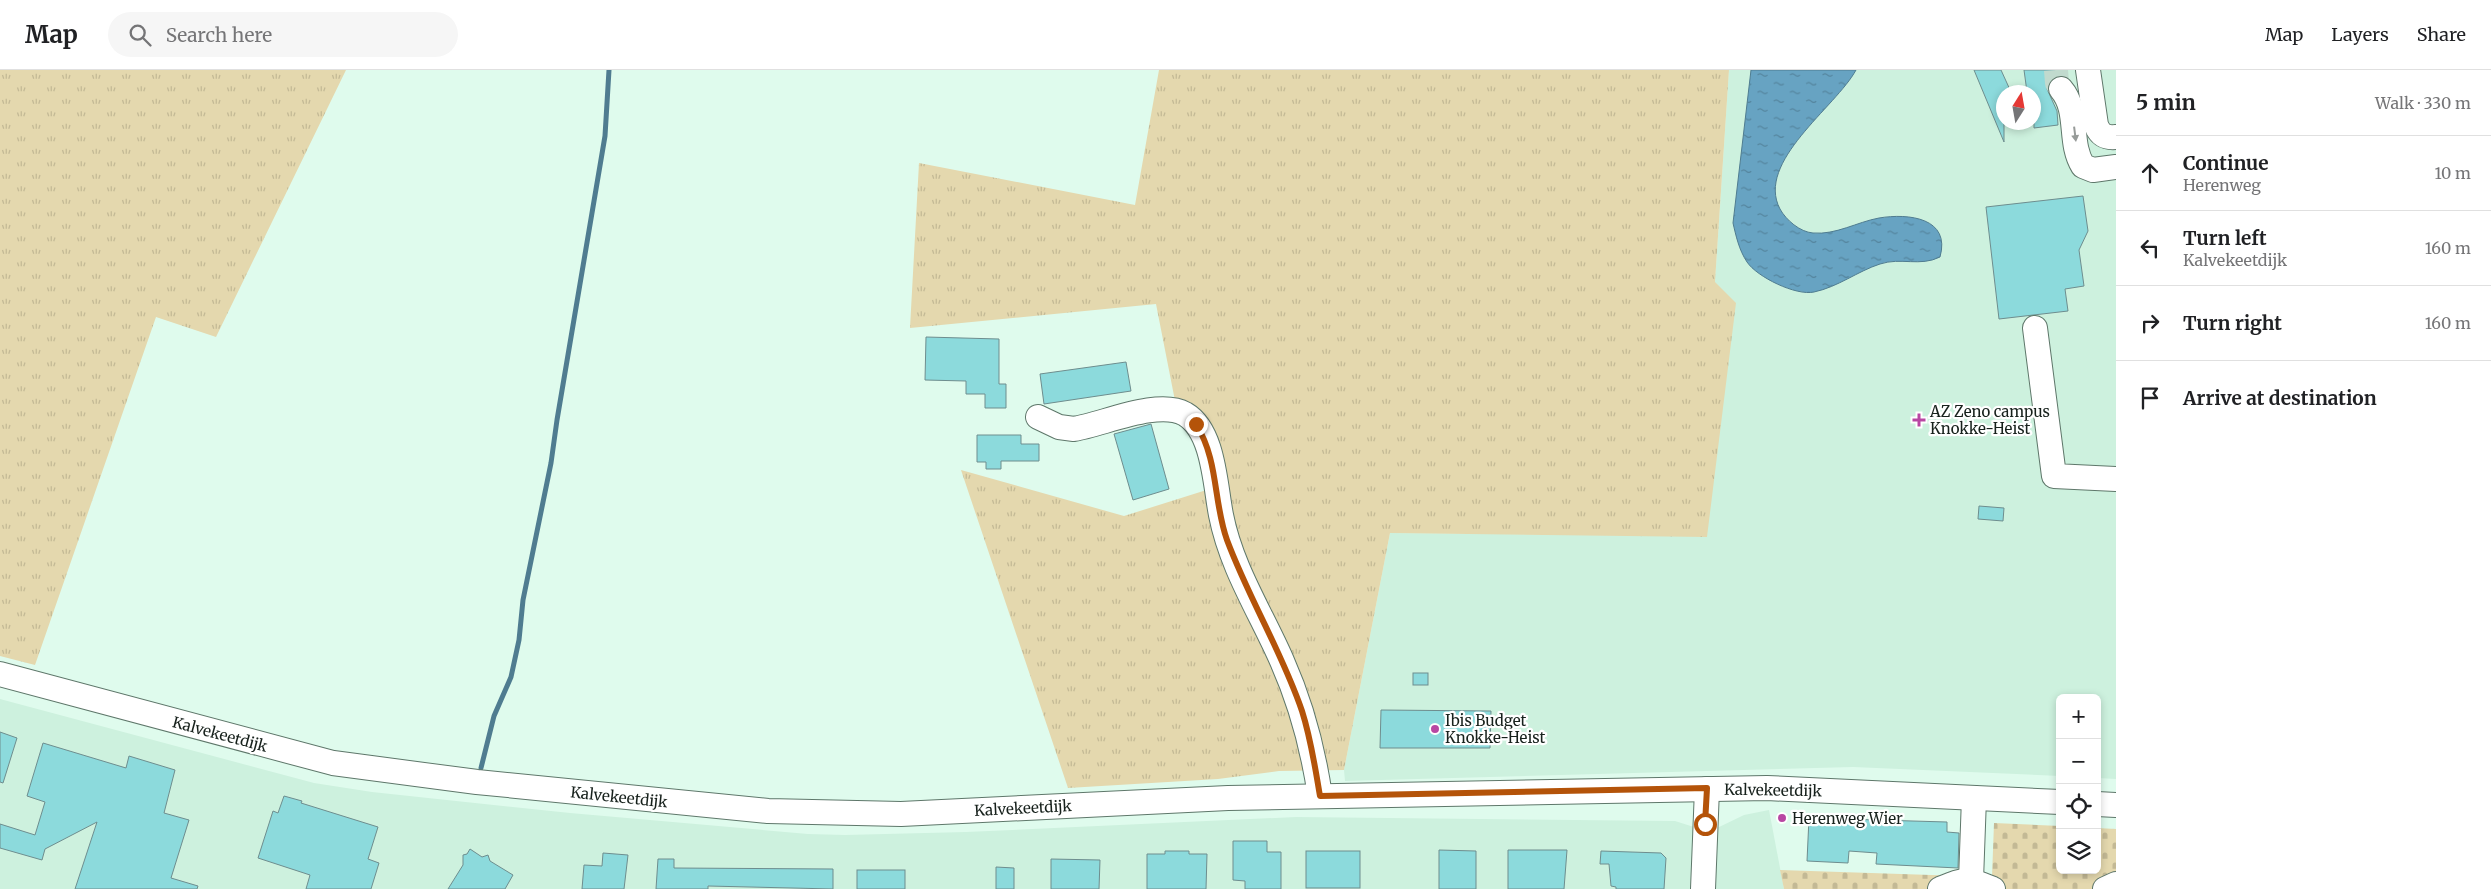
<!DOCTYPE html>
<meta charset="utf-8">
<style>
body{margin:0;font-family:Merriweather,serif;background:#f6f6f6;color:#202124}
.controls{position:absolute;right:15px;bottom:15px;display:grid;overflow:hidden;border-radius:8px;box-shadow:0 2px 8px #0003}
.controls button{width:45px;height:45px;display:grid;place-items:center;padding:0;border:0;border-bottom:1px solid #e0e0e0;background:#fff;color:#202124;font:25px sans-serif}
.compass{position:absolute;left:1996px;top:15px;width:45px;height:45px;border-radius:50%;background:#fff;box-shadow:0 2px 8px #0003;rotate:11deg}
.stop{position:absolute;width:15px;height:15px;margin:-11px;border:4px solid #b45309;border-radius:50%;background:#fff}
.stop.end{background:#b45309;border-color:#fff;box-shadow:0 1px 5px #0008}
.list{margin:0;padding:0;list-style:none}
h2{display:flex;justify-content:space-between;align-items:center;height:65px;margin:0;padding:0 20px;font-size:21px}
h2 small{font-size:16px;font-weight:400;color:#757577}
.list li{display:grid;grid-template-columns:32px 1fr auto;gap:15px;align-items:center;box-sizing:border-box;height:75px;padding:0 20px;border-top:1px solid #e0e0e0}
.list b{display:block;font-size:19px;white-space:nowrap}
.list p{margin:0;font-size:16px;white-space:nowrap;color:#757577}
.list em{font-size:16px;font-style:normal;color:#757577}
.icon{flex:none;width:28px;height:28px;fill:none;stroke:currentColor;stroke-width:2;stroke-linecap:round;stroke-linejoin:round}
.map{position:relative;flex:none;width:2116px;height:819px;overflow:hidden}
header{display:flex;align-items:center;gap:30px;box-sizing:border-box;height:70px;padding:0 25px;background:#fff;border-bottom:1px solid #e0e0e0}
header strong{font-size:24px}
nav{display:flex;gap:28px;margin-inline-start:auto;font-size:18px}
.search{width:350px;height:45px;background:#f6f6f6;display:flex;align-items:center;gap:12px;box-sizing:border-box;padding:0 18px;border-radius:28px;color:#757577;font-size:19px}
main{display:flex}
aside{flex:1;background:#fff}
.map>svg:first-child{display:block}
.built{fill:#cdf1de;fill-rule:evenodd}
.grass{fill:url(#grass-tufts)}
.cemetery{fill:url(#cemetery-stones)}
.water{fill:url(#water-ripples);stroke:#4f7c90}
.lines{fill:none;stroke-linecap:round;stroke-linejoin:round}
.stream{stroke:#4f7c90;stroke-width:5}
.building{fill:#8cdadc;stroke:#6e8d8e}
.minor-tunnel{stroke:#c1dace;stroke-width:24;stroke-dasharray:24 12;stroke-linecap:butt}
.minor-casing{stroke:#5e776a;stroke-width:26}
.minor{stroke:#fff;stroke-width:24}
.oneway{fill:#979b99}
.route{stroke:#b45309;stroke-width:6}
.poi-dot{fill:#b847a3;stroke:#fff;stroke-width:2}
.labels{text-anchor:middle;dominant-baseline:central;stroke-width:4.5;stroke-linejoin:round;paint-order:stroke}
.poi-label{font-size:15px;fill:#17211c;stroke:#fff;text-anchor:start}
.street-label{font-size:15px;fill:#17211c;stroke:#fff}
</style>
<header>
<strong>Map</strong>
<div class="search"><svg class="icon" aria-label="search" viewBox="0 0 24 24"><circle cx="10" cy="10" r="6"/><path d="M15 15l6 6"/></svg>Search here</div>
<nav><a>Map</a><a>Layers</a><a>Share</a></nav>
</header>
<main>
<div class="map">
<svg width="2116" height="819" viewBox="0 0 2116 819">
<defs>
<pattern id="grass-tufts" width="24" height="20" patternUnits="userSpaceOnUse" patternTransform="scale(1.25)"><rect width="24" height="20" fill="#e4d8ae"/><path d="M3 7l-1-3M5 7V3M7 7l1-3M15 17l-1-3M17 17v-4M19 17l1-3" fill="none" stroke="#c3b995"/></pattern>
<pattern id="cemetery-stones" width="16" height="16" patternUnits="userSpaceOnUse" patternTransform="scale(1.25)"><rect width="16" height="16" fill="#e4d8ae"/><path d="M2 7V4a2 2 0 0 1 4 0v3zM10 15v-3a2 2 0 0 1 4 0v3z" fill="#c3b995"/></pattern>
<pattern id="water-ripples" width="26" height="14" patternUnits="userSpaceOnUse" patternTransform="scale(1.25)"><rect width="26" height="14" fill="#67a3c2"/><path d="M2 4q2-2 4 0t4 0M15 11q2-2 4 0t4 0" fill="none" stroke="#54849d"/></pattern>
</defs>
<rect width="100%" height="100%" fill="#dffbed"/>
<g class="built">
<path d="M1729,0H2116V709L2097,708V628H2060V706L1853,697L1345,711L1344,700L1390,463L1707,466L1715,212ZM2004,22H2034V52H2004Z"/>
<polygon points="0,629 314,713 372,722 570,743 808,764 845,765 966,762 1296,747 1675,751 1697,758 1693,819 0,819"/>
<polygon points="1769,740 1784,819 1712,819 1715,759 1744,745"/>
</g>
<g class="grass">
<polygon points="0,0 346,0 216,267 156,247 35,595 0,586"/>
<polygon points="1159,0 1729,0 1715,212 1736,233 1707,467 1390,463 1344,700 1279,701 1218,709 1068,718 961,400 1124,446 1216,417 1211,387 1177,341 1156,234 910,258 919,93 1135,135"/>
</g>
<polygon class="cemetery" points="1994,753 2060,756 2060,800 2097,800 2097,758 2116,759 2116,819 1784,819 1780,800 1992,807"/>
<path class="water" d="M1751,0H1856C1836,37 1755,92 1780,139C1786,150 1800,162 1813,163C1836,165 1857,152 1879,148C1909,143 1951,148 1940,187C1920,197 1901,187 1880,194C1858,201 1838,217 1814,222C1796,226 1757,207 1747,192C1739,180 1736,166 1733,153Z"/>
<g class="lines">
<polyline class="stream" points="481,698 494,646 511,607 519,570 523,530 551,393 557,350 605,66 609,0"/>
</g>
<g class="building">
<polygon points="1974,0 2001,0 2011,22 2004,22 2004,72"/>
<polygon points="2024,0 2055,0 2056,7 2049,13 2047,19 2057,41 2058,55 2034,58 2034,22 2027,22"/>
<polygon points="2083,126 2088,161 2079,180 2084,216 2065,219 2068,241 1999,249 1986,137"/>
<polygon points="926,267 999,269 999,314 1006,314 1006,338 985,338 985,324 966,324 966,311 925,310"/>
<polygon points="1126,292 1131,321 1044,334 1040,304"/>
<polygon points="1151,354 1169,419 1133,430 1114,364"/>
<polygon points="977,365 1021,365 1021,374 1039,374 1039,391 1001,391 1001,399 986,399 986,392 977,392"/>
<polygon points="1979,436 2004,438 2003,451 1978,449"/>
<rect x="1413" y="603" width="15" height="12"/>
<polygon points="1381,640 1491,641 1490,678 1380,678"/>
<polygon points="0,662 17,668 3,713 0,712"/>
<polygon points="43,673 126,698 129,686 175,700 164,743 189,750 171,808 198,816 197,819 75,819 97,752 45,779 42,790 0,778 0,754 35,765 45,732 27,726"/>
<polygon points="284,726 302,731 301,733 378,757 368,789 379,793 371,819 306,819 310,805 258,788 273,741 278,743"/>
<polygon points="1809,748 1947,752 1947,762 1959,763 1958,798 1876,794 1877,783 1849,781 1848,793 1807,791"/>
<polygon points="1233,771 1267,771 1267,782 1281,782 1281,819 1245,819 1245,811 1233,810"/>
<polygon points="470,779 482,787 488,785 490,791 513,805 505,819 448,819 463,795 463,785 467,784"/>
<polygon points="1439,780 1476,781 1476,819 1439,819"/>
<polygon points="1508,780 1567,780 1564,819 1508,819"/>
<polygon points="1165,781 1189,781 1189,784 1207,784 1206,819 1147,819 1147,784 1165,784"/>
<rect x="1306" y="781" width="54" height="37"/>
<polygon points="1601,781 1661,783 1666,788 1664,819 1616,819 1616,817 1611,816 1609,794 1600,794"/>
<polygon points="603,783 628,785 624,819 582,819 584,795 602,796"/>
<polygon points="658,789 674,789 674,798 833,799 833,819 708,816 708,819 656,819"/>
<polygon points="1051,789 1100,790 1099,819 1051,819"/>
<polygon points="996,797 1014,798 1014,819 996,819"/>
<rect x="857" y="800" width="48" height="19"/>
</g>
<g class="lines">
<polyline class="minor-tunnel" points="2056,0 2057,13 2061,19"/>
<defs>
<g id="minor">
<path d="M2088,0L2096,55C2100,65 2105,68 2116,67"/>
<path d="M2061,19C2080,41 2068,72 2083,96L2093,100L2116,97"/>
<polyline points="2035,258 2054,406 2116,409"/>
<path d="M1038,347L1059,357L1074,359C1104,354 1158,329 1185,344C1214,361 1215,415 1221,445C1231,497 1261,543 1282,591C1302,636 1313,678 1320,726"/>
<polyline points="0,604 333,693 477,712 768,741 901,744 1228,728 1767,718 2060,732"/>
<polyline points="2097,734 2116,735"/>
<polyline points="1971,810 1974,728"/>
<polyline points="1703,819 1707,719"/>
<path d="M1940,819C1967,808 1966,808 1993,819"/>
<polyline points="2105,819 2116,814"/>
</g>
</defs>
<use href="#minor" class="minor-casing"/>
<use href="#minor" class="minor"/>
</g>
<defs><path id="oneway-solid" d="M-6-.8H1V-3.2L6.5 0L1 3.2V.8H-6Z" transform="scale(1.25)"/></defs>
<use class="oneway" href="#oneway-solid" transform="translate(2075 64) rotate(83)"/>
<g class="lines">
<path class="route" d="M1196,354C1219,391 1213,431 1227,470C1249,529 1282,582 1302,641C1311,669 1315,697 1320,726L1707,718L1705,754"/>
</g>
<g class="poi-dot">
<path d="M1916.5 342.5h5v5h5v5h-5v5h-5v-5h-5v-5h5z"/>
<circle cx="1435" cy="659" r="5"/>
<circle cx="1782" cy="748" r="5"/>
</g>
<g class="labels">
<g class="poi-label">
<text x="1930" y="341">AZ Zeno campus<tspan x="1930" dy="17">Knokke-Heist</tspan></text>
<text x="1445" y="650">Ibis Budget<tspan x="1445" dy="17">Knokke-Heist</tspan></text>
<text x="1792" y="748">Herenweg Wier</text>
</g>
<g class="street-label">
<text transform="translate(220 664) rotate(15)">Kalvekeetdijk</text>
<text transform="translate(1773 720) rotate(1)">Kalvekeetdijk</text>
<text transform="translate(619 727) rotate(6)">Kalvekeetdijk</text>
<text transform="translate(1023 738) rotate(-3)">Kalvekeetdijk</text>
</g>
</g>
</svg>
<div class="controls">
<button>+</button>
<button>−</button>
<button><svg class="icon" aria-label="locate" viewBox="0 0 24 24"><circle cx="12" cy="12" r="6"/><path d="M12 2v4M12 18v4M2 12h4M18 12h4"/></svg></button>
<button><svg class="icon" aria-label="layers" viewBox="0 0 24 24"><path d="M12 4l9 5-9 5-9-5zM3 14l9 5 9-5"/></svg></button>
</div>
<svg class="compass" viewBox="-18 -18 36 36"><path d="M0-13l5 13h-10z" fill="#e53935"/><path d="M0 13l5-13h-10z" fill="#757577"/></svg>
<div class="stop" style="left:1705px;top:754px"></div>
<div class="stop end" style="left:1196px;top:354px"></div>
</div>
<aside>
<h2>5 min<small>Walk · 330 m</small></h2>
<ul class="list">
<li><svg class="icon" aria-label="ahead" viewBox="0 0 24 24"><path d="M12 20V5M6 11l6-6 6 6"/></svg><div><b>Continue</b><p>Herenweg</p></div><em>10 m</em></li>
<li><svg class="icon" aria-label="left" viewBox="0 0 24 24"><path d="M17 20v-9H6M10 6l-5 5 5 5"/></svg><div><b>Turn left</b><p>Kalvekeetdijk</p></div><em>160 m</em></li>
<li><svg class="icon" aria-label="right" viewBox="0 0 24 24"><path d="M7 20v-9h11M14 6l5 5-5 5"/></svg><div><b>Turn right</b></div><em>160 m</em></li>
<li><svg class="icon" aria-label="arrive" viewBox="0 0 24 24"><path d="M6 21V4h12l-3 4 3 4H6"/></svg><div><b>Arrive at destination</b></div></li>
</ul>
</aside>
</main>
